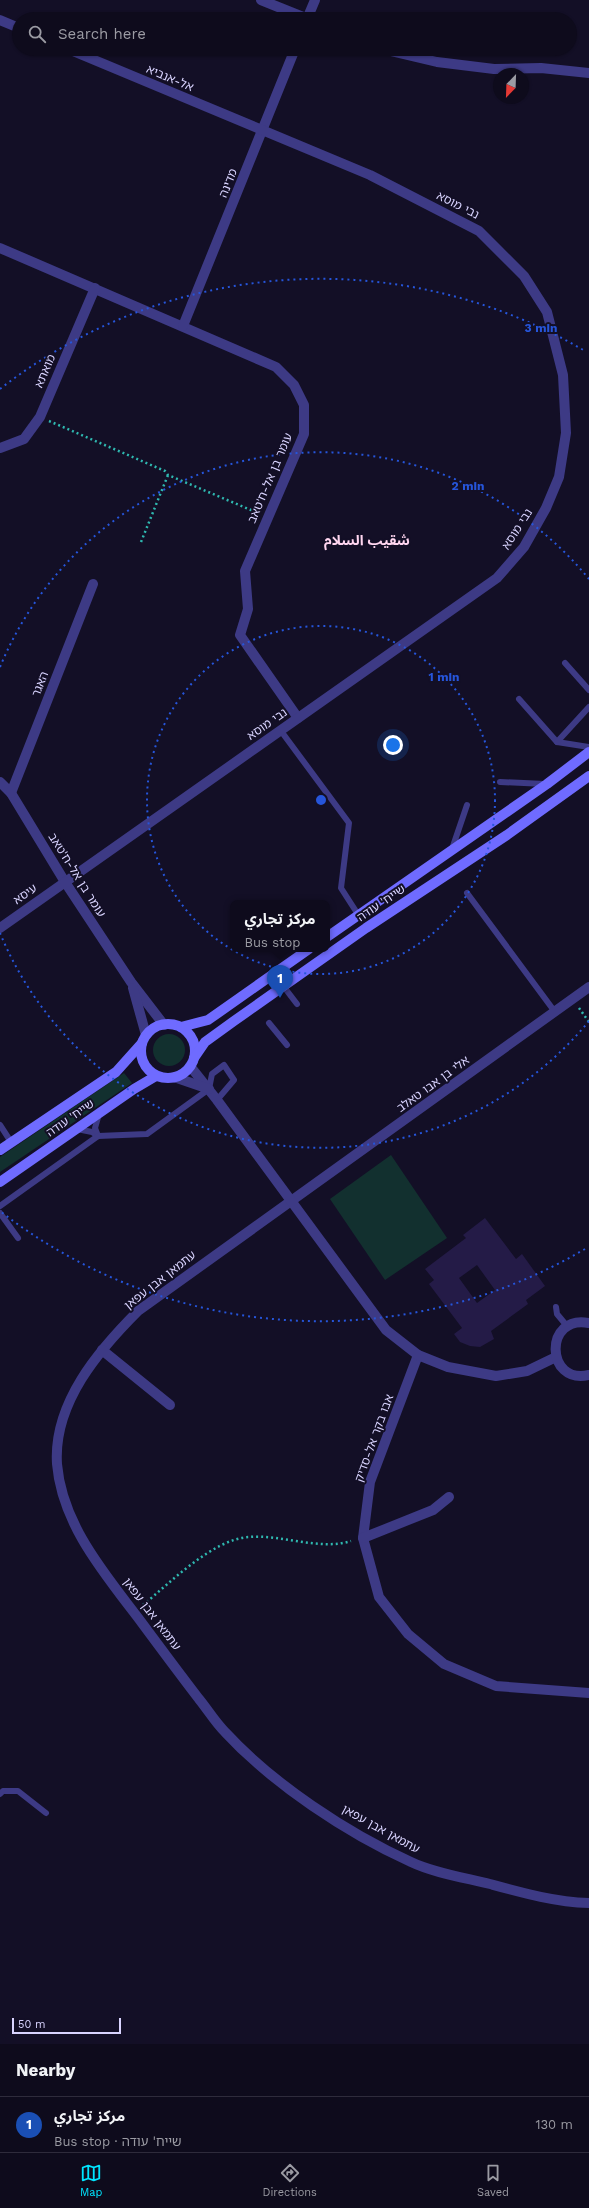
<!DOCTYPE html>
<meta charset="utf-8">
<style>
body{margin:0;font-family:"Work Sans","Noto Sans Arabic","Noto Sans Hebrew",sans-serif;background:#1c1929;color:#f1f3f6}
.compass{position:absolute;left:493px;top:68px;width:36px;height:36px;border-radius:50%;background:#0e0b1c;box-shadow:0 1px 3px #0004;rotate:203deg}
.scale{position:absolute;left:12px;bottom:10px;width:109px;box-sizing:border-box;padding-left:4px;border:2px solid #d9d4ff;border-top:0;font-size:11px;line-height:14px;white-space:nowrap;color:#d9d4ff;-webkit-text-stroke:3px #130f26;paint-order:stroke}
.you{position:absolute;left:393px;top:745px;width:14px;height:14px;margin:-10px;border:3px solid #fff;border-radius:50%;background:#1a73e8;box-shadow:0 0 0 6px #1a73e833}
.badge{display:grid;place-items:center;width:26px;height:26px;border-radius:50%;background:#00e5ff;color:#fff;font-size:13px;font-weight:700}
.pin{position:absolute;translate:-50% -33px;filter:drop-shadow(0 1px 2px #0008)}
.pin::after{content:'';position:absolute;top:21px;width:14px;height:12px;background:inherit;clip-path:polygon(0 0,100% 0,50% 100%)}
.popup{position:absolute;left:230px;top:900px;width:100px;height:52px;box-sizing:border-box;display:grid;place-content:center;border-radius:8px;background:#0e0b1c;filter:drop-shadow(0 1px 3px #0005);font-size:13px;white-space:nowrap;color:#9b9ba3}
.popup b{font-size:15px;color:#f1f3f6}
.popup::after{content:'';position:absolute;left:50%;top:100%;margin-left:-8px;border:8px solid transparent;border-top-color:#0e0b1c}
.list{margin:0;padding:0;list-style:none}
h2{display:flex;justify-content:space-between;align-items:center;height:52px;margin:0;padding:0 16px;font-size:17px}
h2 small{font-size:13px;font-weight:400;color:#9b9ba3}
.list li{display:grid;grid-template-columns:26px 1fr auto;gap:12px;align-items:center;box-sizing:border-box;height:56px;padding:0 16px;border-top:1px solid #2e2b3b}
.list b{display:block;font-size:15px;white-space:nowrap}
.list p{margin:0;font-size:13px;white-space:nowrap;color:#9b9ba3}
.list em{font-size:13px;font-style:normal;color:#9b9ba3}
.icon{flex:none;width:22px;height:22px;fill:none;stroke:currentColor;stroke-width:2;stroke-linecap:round;stroke-linejoin:round}
.map{position:relative;flex:none;width:589px;height:2044px;overflow:hidden}
.search{position:absolute;background:#0e0b1c;box-shadow:0 1px 3px #0004;left:12px;right:12px;top:12px;height:44px;display:flex;align-items:center;gap:10px;box-sizing:border-box;padding:0 14px;border-radius:22px;color:#9b9ba3;font-size:15px}
.sheet{height:108px;background:#0e0b1c}
nav{display:flex;justify-content:space-around;align-items:center;box-sizing:border-box;height:56px;border-top:1px solid #2e2b3b;background:#0e0b1c;font-size:11px;color:#9b9ba3}
nav a{display:grid;justify-items:center;gap:2px}
nav .on{color:#00e5ff}
.map>svg:first-child{display:block}
.green{fill:#12302f}
.building{fill:#241b47;fill-rule:evenodd}
.lines{fill:none;stroke-linecap:round;stroke-linejoin:round}
.path{stroke:#2fb8b0;stroke-width:2.5;stroke-dasharray:2 3;stroke-linecap:butt}
.service{stroke:#3d3a85;stroke-width:6}
.minor{stroke:#3d3a85;stroke-width:10}
.tertiary{stroke:#3d3a85;stroke-width:10}
.secondary{stroke:#6f6bff;stroke-width:10}
.ring{fill:none;stroke:#2655da;stroke-width:2;stroke-dasharray:2 4}
.labels{text-anchor:middle;dominant-baseline:central;stroke-width:4;stroke-linejoin:round;paint-order:stroke}
.street-label{font-size:12px;fill:#d9d4ff;stroke:#130f26}
.quarter-label{font-size:14px;font-weight:bold;fill:#ffd6f0;stroke:#130f26}
.centre{fill:#2655da;stroke:#130f26;stroke-width:2}
.ring-label{font-size:12px;text-anchor:middle;font-weight:bold;fill:#2655da;stroke:#130f26;stroke-width:4;stroke-linejoin:round;paint-order:stroke}
</style>
<div class="map">
<svg width="589" height="2044" viewBox="0 0 589 2044">
<rect width="100%" height="100%" fill="#130f26"/>
<g class="green">
<circle cx="169" cy="1050" r="16"/>
<polygon points="124,1073 132,1083 0,1172 0,1157"/>
<polygon points="391,1155 447,1238 385,1280 330,1199"/>
</g>
<path class="building" d="M485,1218L516,1259L522,1254L545,1286L526,1300L528,1304L491,1331L494,1339L480,1347L470,1346L460,1342L454,1334L462,1328L429,1284L434,1280L425,1269L466,1238L463,1235ZM477,1265L495,1290L477,1303L459,1278Z"/>
<g class="lines">
<g class="path">
<polyline points="49,421 165,471 168,475 258,513"/>
<polyline points="141,542 168,475"/>
<polyline points="579,1008 589,1022"/>
<path d="M143,1605C171,1582 213,1539 249,1537C281,1534 320,1551 351,1541"/>
</g>
<g class="service">
<polyline points="565,663 589,690"/>
<polyline points="519,699 557,742 589,747"/>
<polyline points="281,731 349,823 341,888 359,916"/>
<polyline points="557,742 589,707"/>
<polyline points="500,782 545,784"/>
<polyline points="452,849 467,805"/>
<polyline points="467,893 555,1012"/>
<polyline points="284,987 297,1004"/>
<polyline points="269,1023 287,1045"/>
<polyline points="0,1125 11,1142"/>
<polyline points="77,1129 92,1132 98,1136"/>
<polyline points="98,1136 95,1128 99,1114"/>
<polyline points="0,1206 98,1136 147,1134 209,1089 212,1074 224,1065 234,1080 217,1100"/>
<polyline points="0,1213 18,1238"/>
<polyline points="556,1307 557,1314 567,1326"/>
<polyline points="0,1794 3,1791 18,1791 46,1813"/>
</g>
<g class="minor">
<polyline points="261,0 308,19"/>
<polyline points="307,19 315,0"/>
<polyline points="0,20 19,28"/>
<polyline points="382,49 437,62 494,69 541,68 589,73"/>
<polyline points="0,248 276,367 294,385 304,405 304,434 245,571 248,609 240,635 298,718"/>
<polyline points="183,326 295,49"/>
<polyline points="0,448 24,439 40,417 95,288"/>
<polyline points="0,782 11,793 65,882"/>
<polyline points="11,793 93,584"/>
<polyline points="0,928 497,578 524,547 546,508 559,477 566,433 563,375 547,312 524,276 479,231 370,175 68,49"/>
<path d="M589,987L138,1311C99,1350 53,1403 57,1464C62,1524 104,1573 139,1619C159,1646 179,1673 199,1699C208,1710 215,1722 225,1732C273,1784 347,1833 411,1862C434,1873 466,1878 490,1884C523,1893 555,1902 589,1903"/>
<polyline points="102,1350 170,1405"/>
<polyline points="418,1355 370,1482 363,1538 379,1597 408,1634 444,1664 496,1686 589,1693"/>
<polyline points="363,1538 433,1510 449,1497"/>
</g>
<g class="tertiary">
<polyline points="65,882 131,982 164,1025"/>
<polyline points="133,988 146,1035"/>
<polyline points="190,1066 217,1100 386,1330 418,1355 448,1367 496,1376 527,1371 556,1357"/>
<polyline points="174,1077 209,1089"/>
<path d="M589,1323C544,1314 545,1385 589,1375"/>
</g>
<g class="secondary">
<polyline points="327,937 547,784 589,752"/>
<circle cx="168" cy="1051" r="27"/>
<polyline points="181,1027 208,1020 309,949"/>
<polyline points="194,1058 205,1042 234,1021 366,928 507,835 589,776"/>
<polyline points="0,1150 116,1072 142,1043"/>
<polyline points="0,1182 134,1089 156,1076"/>
</g>
</g>
<g class="ring">
<circle cx="321" cy="800" r="174"/>
<path d="M589 1021A347 347 0 0 1 0 933M0 667A347 347 0 0 1 589 579"/>
<path d="M585 1249A521 521 0 0 1 0 1211M0 389A521 521 0 0 1 585 351"/>
</g>
<g class="labels">
<g class="street-label">
<text transform="translate(170 78) rotate(23)">אל-אנביא</text>
<text transform="translate(228 183) rotate(-68)">מדינה</text>
<text transform="translate(458 205) rotate(27)">נבי מוסא</text>
<text transform="translate(45 371) rotate(-67)">מואתא</text>
<text transform="translate(270 478) rotate(-67)">עומר בן אל-ח'טאב</text>
<text transform="translate(517 529) rotate(-57)">נבי מוסא</text>
<text transform="translate(40 684) rotate(-69)">האגר</text>
<text transform="translate(267 724) rotate(-35)">נבי מוסא</text>
<text transform="translate(77 875) rotate(58)">עומר בן אל-ח'טאב</text>
<text transform="translate(25 894) rotate(-35)">עיסא</text>
<text transform="translate(381 903) rotate(-34)">שייח' עודה</text>
<text transform="translate(433 1084) rotate(-36)">אלי בן אבו טאלב</text>
<text transform="translate(70 1118) rotate(-35)">שייח' עודה</text>
<text transform="translate(160 1280) rotate(-38)">עתמאן אבן עפאן</text>
<text transform="translate(374 1438) rotate(-70)">אבו בקר אל-סדיק</text>
<text transform="translate(152 1614) rotate(53)">עתמאן אבן עפאן</text>
<text transform="translate(381 1829) rotate(29)">עתמאן אבן עפאן</text>
</g>
<g class="quarter-label">
<text x="367" y="540">شقيب السلام</text>
</g>
</g>
<circle cx="321" cy="800" r="6" class="centre"/>
<g class="ring-label">
<text x="541" y="332">3 min</text>
<text x="468" y="490">2 min</text>
<text x="444" y="681">1 min</text>
</g>
</svg>
<svg class="compass" viewBox="-18 -18 36 36"><path d="M0-13l5 13h-10z" fill="#e53935"/><path d="M0 13l5-13h-10z" fill="#9b9ba3"/></svg>
<div class="scale">50 m</div>
<div class="you"></div>
<div class="pin badge" style="left:280px;top:998px;background:#1a4fb4">1</div>
<div class="popup"><b>مركز تجاري</b>Bus stop</div>
<div class="search"><svg class="icon" aria-label="search" viewBox="0 0 24 24"><circle cx="10" cy="10" r="6"/><path d="M15 15l6 6"/></svg>Search here</div>
</div>
<section class="sheet">
<h2>Nearby<small></small></h2>
<ul class="list">
<li><span class="badge" style="background:#1a4fb4">1</span><div><b>مركز تجاري</b><p>Bus stop · שייח' עודה</p></div><em>130 m</em></li>
</ul>
</section>
<nav>
<a class="on"><svg class="icon" aria-label="map" viewBox="0 0 24 24"><path d="M3 6l6-2 6 2 6-2v14l-6 2-6-2-6 2zM9 4v14M15 6v14"/></svg>Map</a>
<a><svg class="icon" aria-label="directions" viewBox="0 0 24 24"><path d="M12 3l9 9-9 9-9-9zM9 14v-3h6M13 9l2 2-2 2"/></svg>Directions</a>
<a><svg class="icon" aria-label="saved" viewBox="0 0 24 24"><path d="M7 4h10v16l-5-4-5 4z"/></svg>Saved</a>
</nav>
